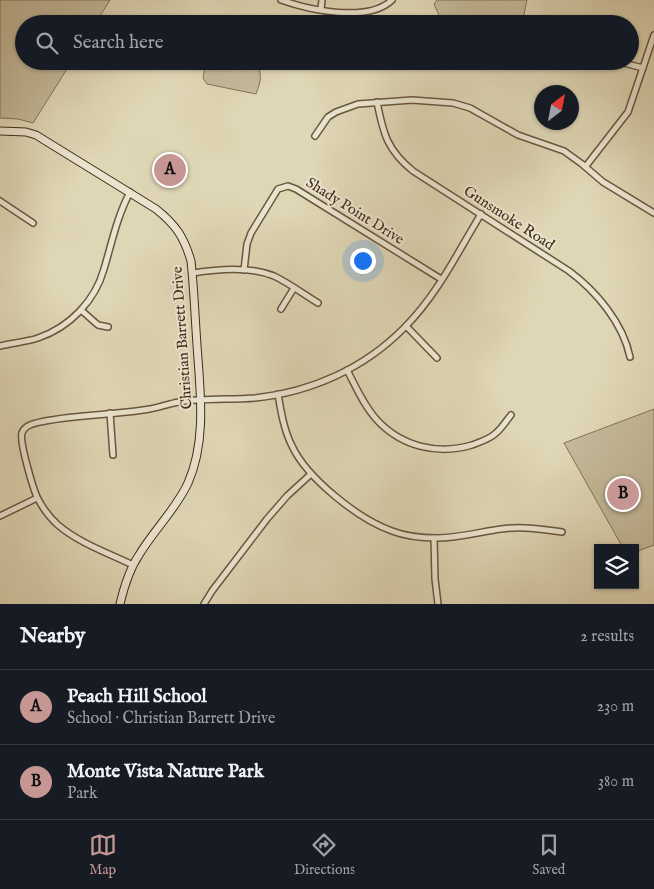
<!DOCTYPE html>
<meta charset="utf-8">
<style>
body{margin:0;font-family:"IM FELL English",serif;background:#20242c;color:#f1f3f6}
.controls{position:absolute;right:15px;bottom:15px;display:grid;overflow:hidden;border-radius:0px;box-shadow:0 1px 4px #0004}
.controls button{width:45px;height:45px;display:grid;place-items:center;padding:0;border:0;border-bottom:1px solid #363941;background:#171b24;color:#f1f3f6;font:25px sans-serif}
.compass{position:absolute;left:534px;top:85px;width:45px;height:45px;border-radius:50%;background:#171b24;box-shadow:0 1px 4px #0004;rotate:32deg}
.you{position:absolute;left:362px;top:260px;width:18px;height:18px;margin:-12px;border:4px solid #fff;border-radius:50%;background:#1a73e8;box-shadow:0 0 0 8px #1a73e833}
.badge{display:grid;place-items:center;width:32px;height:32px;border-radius:50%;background:#c59692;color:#111;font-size:16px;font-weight:700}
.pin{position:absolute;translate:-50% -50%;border:2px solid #fff;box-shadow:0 1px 5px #0006}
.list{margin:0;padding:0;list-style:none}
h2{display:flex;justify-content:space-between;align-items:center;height:65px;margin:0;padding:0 20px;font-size:21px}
h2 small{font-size:16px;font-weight:400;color:#9ea1a6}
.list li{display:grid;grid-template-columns:32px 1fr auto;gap:15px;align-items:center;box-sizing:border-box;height:75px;padding:0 20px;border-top:1px solid #363941}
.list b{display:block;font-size:19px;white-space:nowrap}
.list p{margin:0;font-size:16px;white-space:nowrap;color:#9ea1a6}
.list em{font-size:16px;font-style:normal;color:#9ea1a6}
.icon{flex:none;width:28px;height:28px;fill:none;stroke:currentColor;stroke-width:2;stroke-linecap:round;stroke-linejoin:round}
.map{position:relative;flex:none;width:654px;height:604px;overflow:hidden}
.search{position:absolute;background:#171b24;box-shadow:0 1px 4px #0004;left:15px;right:15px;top:15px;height:55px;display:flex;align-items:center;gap:12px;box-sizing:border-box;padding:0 18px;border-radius:28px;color:#9ea1a6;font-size:19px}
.sheet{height:215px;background:#171b24}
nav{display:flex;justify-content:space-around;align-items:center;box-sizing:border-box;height:70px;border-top:1px solid #363941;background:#171b24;font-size:14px;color:#9ea1a6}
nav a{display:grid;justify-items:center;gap:2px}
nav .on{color:#c59692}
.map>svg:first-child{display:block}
.green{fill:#c4b99a;stroke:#837259}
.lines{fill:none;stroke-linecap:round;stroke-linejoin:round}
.street-casing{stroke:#69563f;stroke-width:8}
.secondary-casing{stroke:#422b18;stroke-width:9}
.street{stroke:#eae4cf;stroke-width:5}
.secondary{stroke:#eae4cf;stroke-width:7}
.labels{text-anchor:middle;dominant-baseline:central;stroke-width:4;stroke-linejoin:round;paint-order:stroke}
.street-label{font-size:15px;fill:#422b18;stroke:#eae4cf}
</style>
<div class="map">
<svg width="654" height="604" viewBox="0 0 654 604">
<rect width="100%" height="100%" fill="#dfd6b5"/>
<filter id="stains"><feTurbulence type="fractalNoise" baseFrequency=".004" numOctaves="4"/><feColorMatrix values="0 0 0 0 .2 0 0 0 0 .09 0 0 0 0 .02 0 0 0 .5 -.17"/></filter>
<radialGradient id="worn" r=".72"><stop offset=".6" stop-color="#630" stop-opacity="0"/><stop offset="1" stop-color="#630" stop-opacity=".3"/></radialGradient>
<g class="green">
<polygon points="0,0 110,0 95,24 24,24 24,61 72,61 33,123 18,119 0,118"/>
<polygon points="437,0 527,0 522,24 443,24 434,4"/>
<path d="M206,61H255C263,74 261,81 256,94L207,84L203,78Z"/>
<polygon points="654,409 654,545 635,552 635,548 623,548 564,443"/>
</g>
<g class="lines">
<defs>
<g id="street">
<path d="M281,0C309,10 368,23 392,0"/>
<polyline points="321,9 322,0"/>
<polyline points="616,61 643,68"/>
<path d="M377,102C383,133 387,150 413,171L569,271C596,291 623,323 630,357"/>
<polyline points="315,136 328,117 336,112 358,104 412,100 453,103 470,108 518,135 564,151 582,164 603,182 654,213"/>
<polyline points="586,166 628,112 654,35"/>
<polyline points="0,201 33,223"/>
<polyline points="244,270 247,244 251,233 278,189 288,186 296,189 441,279"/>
<path d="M193,273C218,269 250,266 274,276C289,283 303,294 318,303"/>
<polyline points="281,309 294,288"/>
<polyline points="81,310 98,325 108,327"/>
<polyline points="406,326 437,358"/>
<path d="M0,346C12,343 26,342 38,338C70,327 95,301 104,269C112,242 117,217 130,192"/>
<path d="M347,370C356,387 364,406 377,420C402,447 438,455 472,445C480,442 490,439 496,433C502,428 506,421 511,415"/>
<path d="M278,394C281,412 284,430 292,446C307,478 358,519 392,531C405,536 422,538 437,538C459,538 479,532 501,529C521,526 541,529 562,532"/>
<polyline points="110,413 113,455"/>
<polyline points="0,516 37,498"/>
<polyline points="434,538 435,579 438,604"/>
<path d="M133,565C108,553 79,543 58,525C49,517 42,507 37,497C33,488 19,441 22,433C25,424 37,423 45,421C77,415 110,415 143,410C155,409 167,404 179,402C204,398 230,400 255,398C312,392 365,368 405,327C437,295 458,252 481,214"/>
<polyline points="204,604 212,591 267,519 287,496 311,474"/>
</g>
<path id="secondary" d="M0,131L26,132L36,135L156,209C176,225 184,237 191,261C194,289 195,317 197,345C200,390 207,440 188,483C176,509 154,530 139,555C129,570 124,587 120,604"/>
</defs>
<use href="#street" class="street-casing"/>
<use href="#secondary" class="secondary-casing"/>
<use href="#street" class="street"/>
<use href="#secondary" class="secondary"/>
</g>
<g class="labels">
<g class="street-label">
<text transform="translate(355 211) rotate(32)">Shady Point Drive</text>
<text transform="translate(509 218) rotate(33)">Gunsmoke Road</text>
<text transform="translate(182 338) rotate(-94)">Christian Barrett Drive</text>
</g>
</g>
<rect width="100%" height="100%" filter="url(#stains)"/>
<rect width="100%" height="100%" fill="url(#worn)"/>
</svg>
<div class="controls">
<button><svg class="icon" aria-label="layers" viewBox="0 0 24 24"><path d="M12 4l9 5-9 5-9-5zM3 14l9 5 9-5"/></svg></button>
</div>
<svg class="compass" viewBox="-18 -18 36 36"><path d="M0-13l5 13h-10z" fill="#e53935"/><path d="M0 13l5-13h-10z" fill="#9ea1a6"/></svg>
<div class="you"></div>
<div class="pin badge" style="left:170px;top:170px">A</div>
<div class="pin badge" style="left:623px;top:494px">B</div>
<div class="search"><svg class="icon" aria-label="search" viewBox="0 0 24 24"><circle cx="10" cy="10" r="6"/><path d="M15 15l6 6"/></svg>Search here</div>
</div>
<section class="sheet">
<h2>Nearby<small>2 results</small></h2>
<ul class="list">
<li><span class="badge">A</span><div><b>Peach Hill School</b><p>School · Christian Barrett Drive</p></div><em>230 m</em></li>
<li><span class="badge">B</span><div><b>Monte Vista Nature Park</b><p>Park</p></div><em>380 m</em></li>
</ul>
</section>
<nav>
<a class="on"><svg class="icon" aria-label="map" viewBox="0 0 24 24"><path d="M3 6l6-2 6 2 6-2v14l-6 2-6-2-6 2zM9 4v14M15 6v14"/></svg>Map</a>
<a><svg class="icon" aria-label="directions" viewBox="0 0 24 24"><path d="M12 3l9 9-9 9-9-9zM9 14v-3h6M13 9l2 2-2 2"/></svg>Directions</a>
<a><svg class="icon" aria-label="saved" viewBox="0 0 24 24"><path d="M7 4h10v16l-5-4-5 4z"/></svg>Saved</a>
</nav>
